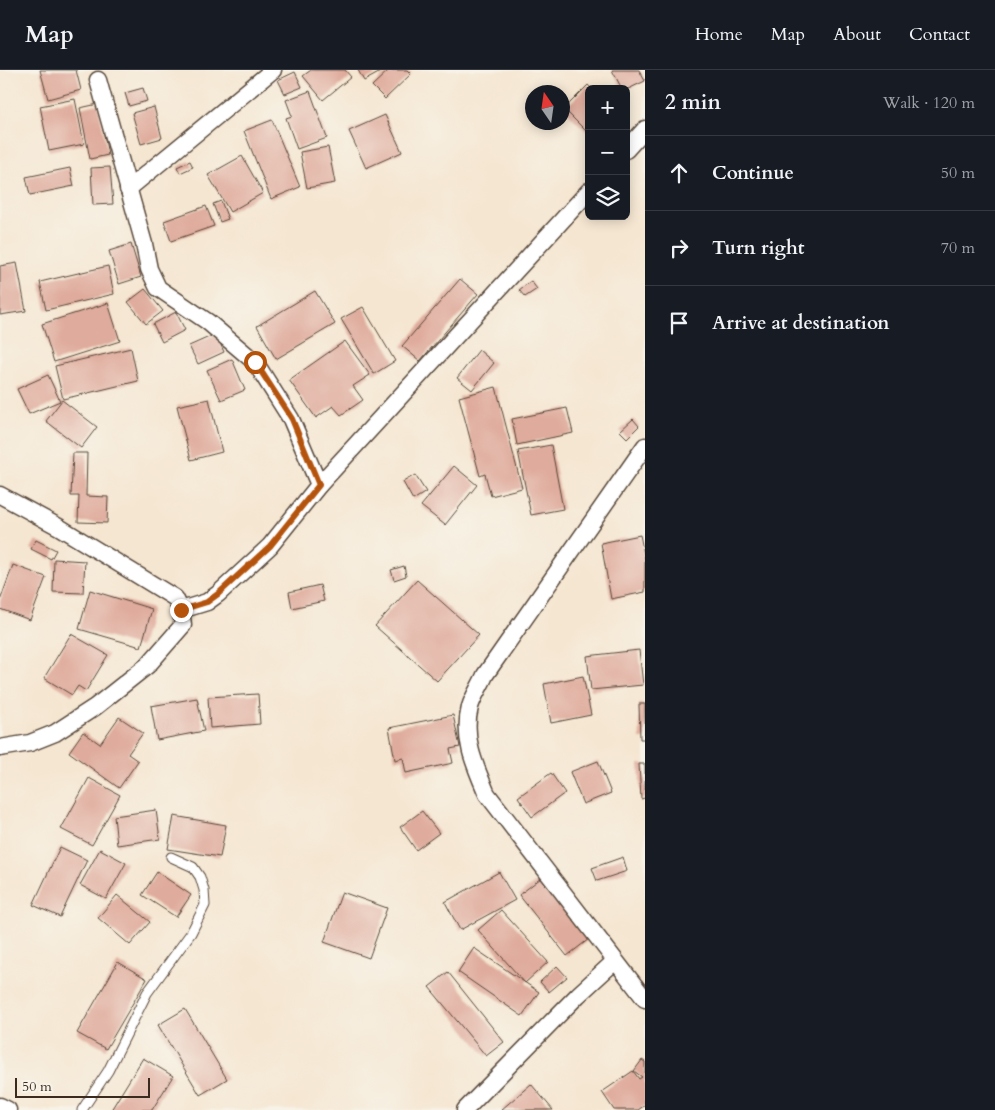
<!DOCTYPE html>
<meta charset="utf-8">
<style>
body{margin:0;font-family:Cardo,serif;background:#242831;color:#f1f3f6}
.controls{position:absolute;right:15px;top:15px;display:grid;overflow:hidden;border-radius:8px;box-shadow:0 2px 12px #0003}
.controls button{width:45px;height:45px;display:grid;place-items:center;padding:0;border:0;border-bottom:1px solid #363941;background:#171b24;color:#f1f3f6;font:25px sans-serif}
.compass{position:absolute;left:525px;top:15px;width:45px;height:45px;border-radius:50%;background:#171b24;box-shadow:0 2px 12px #0003;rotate:347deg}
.scale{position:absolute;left:15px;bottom:12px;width:135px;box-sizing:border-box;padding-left:5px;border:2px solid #3b2a1e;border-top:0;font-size:14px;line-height:18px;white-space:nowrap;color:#3b2a1e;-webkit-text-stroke:4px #f7f3e8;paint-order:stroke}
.stop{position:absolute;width:15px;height:15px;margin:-11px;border:4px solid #b45309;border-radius:50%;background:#fff}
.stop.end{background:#b45309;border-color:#fff;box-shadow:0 1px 5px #0008}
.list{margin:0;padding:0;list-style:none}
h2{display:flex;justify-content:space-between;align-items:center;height:65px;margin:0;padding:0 20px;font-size:21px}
h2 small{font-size:16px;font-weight:400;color:#9ea1a6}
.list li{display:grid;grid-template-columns:32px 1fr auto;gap:15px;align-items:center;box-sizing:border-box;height:75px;padding:0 20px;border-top:1px solid #363941}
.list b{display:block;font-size:19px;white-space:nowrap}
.list em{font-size:16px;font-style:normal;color:#9ea1a6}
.icon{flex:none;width:28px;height:28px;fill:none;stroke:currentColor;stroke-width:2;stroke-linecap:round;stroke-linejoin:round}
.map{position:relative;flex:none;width:645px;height:1040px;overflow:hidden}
header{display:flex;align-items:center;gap:30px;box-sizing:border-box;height:70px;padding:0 25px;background:#171b24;border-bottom:1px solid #363941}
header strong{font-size:24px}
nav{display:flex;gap:28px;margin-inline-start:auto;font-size:18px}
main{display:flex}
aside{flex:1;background:#171b24}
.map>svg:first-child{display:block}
.building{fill:#dfab9c}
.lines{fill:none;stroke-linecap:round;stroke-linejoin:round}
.lane-casing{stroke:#574639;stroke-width:11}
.street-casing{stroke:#574639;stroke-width:19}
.lane{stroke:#fff;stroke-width:9}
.street{stroke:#fff;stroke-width:16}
.route{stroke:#b45309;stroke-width:6}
</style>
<header>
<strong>Map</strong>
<nav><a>Home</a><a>Map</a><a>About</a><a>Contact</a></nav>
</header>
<main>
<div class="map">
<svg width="645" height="1040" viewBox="0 0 645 1040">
<rect width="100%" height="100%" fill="#f7f3e8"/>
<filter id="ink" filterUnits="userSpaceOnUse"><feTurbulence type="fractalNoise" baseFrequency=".02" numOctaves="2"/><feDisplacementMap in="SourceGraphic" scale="10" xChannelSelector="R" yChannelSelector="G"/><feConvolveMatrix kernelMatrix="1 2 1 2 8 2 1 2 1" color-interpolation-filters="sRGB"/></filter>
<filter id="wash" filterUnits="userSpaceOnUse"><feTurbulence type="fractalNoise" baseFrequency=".0096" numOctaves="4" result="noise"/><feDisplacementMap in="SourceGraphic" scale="20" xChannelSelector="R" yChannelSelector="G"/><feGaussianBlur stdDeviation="1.12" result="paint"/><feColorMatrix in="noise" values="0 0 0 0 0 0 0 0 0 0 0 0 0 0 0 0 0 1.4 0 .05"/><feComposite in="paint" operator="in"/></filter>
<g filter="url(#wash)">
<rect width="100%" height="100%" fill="#f5e6d1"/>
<g id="blocks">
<g class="building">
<polygon points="40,0 76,0 81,20 48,29"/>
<polygon points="311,0 345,0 351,7 323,30 303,6"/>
<polygon points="358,0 384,0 364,11"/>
<polygon points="389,0 407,0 411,4 385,29 372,16"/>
<polygon points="612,0 639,0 645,11 626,20 626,19 622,19"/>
<polygon points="295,2 302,17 285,24 278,10"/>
<polygon points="588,15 592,19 589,19 589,64 564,39"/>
<polygon points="143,18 147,31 129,36 125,23"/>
<polygon points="310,21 327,68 297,79 286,48 292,46 286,30"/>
<polygon points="75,29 84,74 49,81 40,36"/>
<polygon points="98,34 108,85 90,89 80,38"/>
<polygon points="154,37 162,68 141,74 132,43"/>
<polygon points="385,45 402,82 366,98 349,61"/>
<polygon points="272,50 300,117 271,129 244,61"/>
<polygon points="328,77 335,113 307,118 300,82"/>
<polygon points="242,86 263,123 230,142 208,105"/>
<polygon points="190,91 193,97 180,103 177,97"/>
<polygon points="110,97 113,134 93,135 91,98"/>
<polygon points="70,98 74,116 30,125 26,107"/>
<polygon points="221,131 228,149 220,152 213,134"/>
<polygon points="206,136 214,156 171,171 164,151"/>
<polygon points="131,174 141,207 119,214 109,181"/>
<polygon points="17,193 26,241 0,245 0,196"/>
<polygon points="108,196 114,224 46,240 40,212"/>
<polygon points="460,209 478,224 420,291 402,276"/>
<polygon points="531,211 537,219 525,227 519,220"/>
<polygon points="145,219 163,241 146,254 128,232"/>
<polygon points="315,221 335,254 276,289 257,256"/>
<polygon points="108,233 120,271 54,292 42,254"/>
<polygon points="363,237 395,291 374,304 341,249"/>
<polygon points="176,242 185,260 162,272 153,254"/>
<polygon points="216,264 224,282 198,294 189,276"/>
<polygon points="345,271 370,305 353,316 363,330 341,345 333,336 316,348 289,310"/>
<polygon points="131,278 138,311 63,329 55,296"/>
<polygon points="479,280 494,293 472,320 457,308"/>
<polygon points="232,289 245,320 221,330 207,300"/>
<polygon points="48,305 60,331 29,344 17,319"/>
<polygon points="496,317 522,418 491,426 485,404 480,406 459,327"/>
<polygon points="209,329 222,382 191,390 177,336"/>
<polygon points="62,330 97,357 81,378 46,351"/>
<polygon points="567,338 573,363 517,375 512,349"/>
<polygon points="633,349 639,356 627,368 620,361"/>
<polygon points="551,375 563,439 531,445 518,381"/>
<polygon points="73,383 87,383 86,426 108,427 107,453 78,452 79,426 71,426"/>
<polygon points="454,396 477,415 445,455 421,436"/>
<polygon points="415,405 426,422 413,430 403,412"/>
<polygon points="640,465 645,489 645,522 611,529 601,473"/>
<polygon points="36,470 56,480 51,489 31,479"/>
<polygon points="54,489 85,491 83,523 53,522"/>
<polygon points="13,495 46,507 30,550 0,539 0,531"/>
<polygon points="404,496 406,506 394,510 391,500"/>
<polygon points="417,510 479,565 437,611 375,556"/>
<polygon points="320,515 324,531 292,538 289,522"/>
<polygon points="90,520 152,539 141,577 79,559"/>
<polygon points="71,564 108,585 86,621 78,616 72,625 44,608"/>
<polygon points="639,580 643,615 591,620 587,586"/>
<polygon points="583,606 591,645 551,653 544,614"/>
<polygon points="258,624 260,654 210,658 208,627"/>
<polygon points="197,628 204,661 157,670 151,636"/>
<polygon points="639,634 645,634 645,669 640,669"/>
<polygon points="453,645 460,677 450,679 453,693 406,703 403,688 395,690 389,658"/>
<polygon points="119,647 143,663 128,684 138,691 119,718 69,682 83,662 100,674"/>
<polygon points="598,691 611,723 583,734 570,702"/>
<polygon points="639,694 645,694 645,728 641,729"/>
<polygon points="551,703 565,723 532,747 518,727"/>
<polygon points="89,708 120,725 92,775 61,759"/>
<polygon points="156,740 160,769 117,775 114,746"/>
<polygon points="422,741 439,763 416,780 400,757"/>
<polygon points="174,746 226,755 220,787 168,779"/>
<polygon points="60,777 87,790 60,847 33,835"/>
<polygon points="100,779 126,793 106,829 80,815"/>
<polygon points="623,787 627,801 597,811 592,798"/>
<polygon points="157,802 191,825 176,847 142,825"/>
<polygon points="499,802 515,830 460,860 445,832"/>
<polygon points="541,808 589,869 567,886 519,825"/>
<polygon points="342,822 387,838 369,888 324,872"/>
<polygon points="117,825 150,852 130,875 98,848"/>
<polygon points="501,840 548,892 525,913 478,860"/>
<polygon points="474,878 539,922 522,946 458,902"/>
<polygon points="118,892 147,909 106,979 77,963"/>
<polygon points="557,896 567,907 549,922 540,912"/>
<polygon points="448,902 504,972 486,986 429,917"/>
<polygon points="185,939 227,1009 200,1025 158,955"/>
<polygon points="143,988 173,1006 152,1040 111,1040"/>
<polygon points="642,990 645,992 645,1035 638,1040 614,1040 602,1022 633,1001 639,1009 642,1007 634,1001"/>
<polygon points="531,1014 553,1040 501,1040"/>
</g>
</g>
</g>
<g filter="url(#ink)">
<use href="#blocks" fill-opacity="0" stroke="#574639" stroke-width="1"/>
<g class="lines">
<defs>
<polyline id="lane" points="82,1040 108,1001 147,923 191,863 205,835 204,820 200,807 193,797 171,787"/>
<g id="street">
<polyline points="98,10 144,174 149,199 158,218 208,252 255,292 291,349 319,415"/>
<polyline points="626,80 645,59"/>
<polyline points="128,119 273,0"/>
<path d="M645,376L485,605C481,615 473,626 470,637C462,668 475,696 487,724L645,929"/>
<polyline points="0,425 59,457 175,528 181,540 183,555 148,595 95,637 55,663 30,673 0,678"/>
<polyline points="181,540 207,532 218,524 270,476 319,415 589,121"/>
<polyline points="0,1036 8,1040"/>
<polyline points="465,1040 578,925 615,891"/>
</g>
</defs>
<use href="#lane" class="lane-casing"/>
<use href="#street" class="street-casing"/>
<use href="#lane" class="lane"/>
<use href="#street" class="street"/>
</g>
</g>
<g class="lines" filter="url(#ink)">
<polyline class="route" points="181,540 207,532 218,524 270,476 319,415 292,349 255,292"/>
</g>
</svg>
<div class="controls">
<button>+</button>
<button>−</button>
<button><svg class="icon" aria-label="layers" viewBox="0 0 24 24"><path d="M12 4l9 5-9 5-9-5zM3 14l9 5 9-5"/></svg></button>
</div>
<svg class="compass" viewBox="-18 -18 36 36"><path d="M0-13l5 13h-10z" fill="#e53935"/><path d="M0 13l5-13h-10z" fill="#9ea1a6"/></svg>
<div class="scale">50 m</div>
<div class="stop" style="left:255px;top:292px"></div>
<div class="stop end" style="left:181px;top:540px"></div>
</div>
<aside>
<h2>2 min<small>Walk · 120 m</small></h2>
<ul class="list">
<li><svg class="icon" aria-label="ahead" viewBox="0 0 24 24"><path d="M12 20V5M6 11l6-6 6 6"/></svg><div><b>Continue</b></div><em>50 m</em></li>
<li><svg class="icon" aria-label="right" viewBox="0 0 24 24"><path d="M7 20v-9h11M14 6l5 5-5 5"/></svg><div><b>Turn right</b></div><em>70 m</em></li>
<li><svg class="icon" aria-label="arrive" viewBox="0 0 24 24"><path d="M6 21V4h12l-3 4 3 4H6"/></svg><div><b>Arrive at destination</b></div></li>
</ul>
</aside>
</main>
